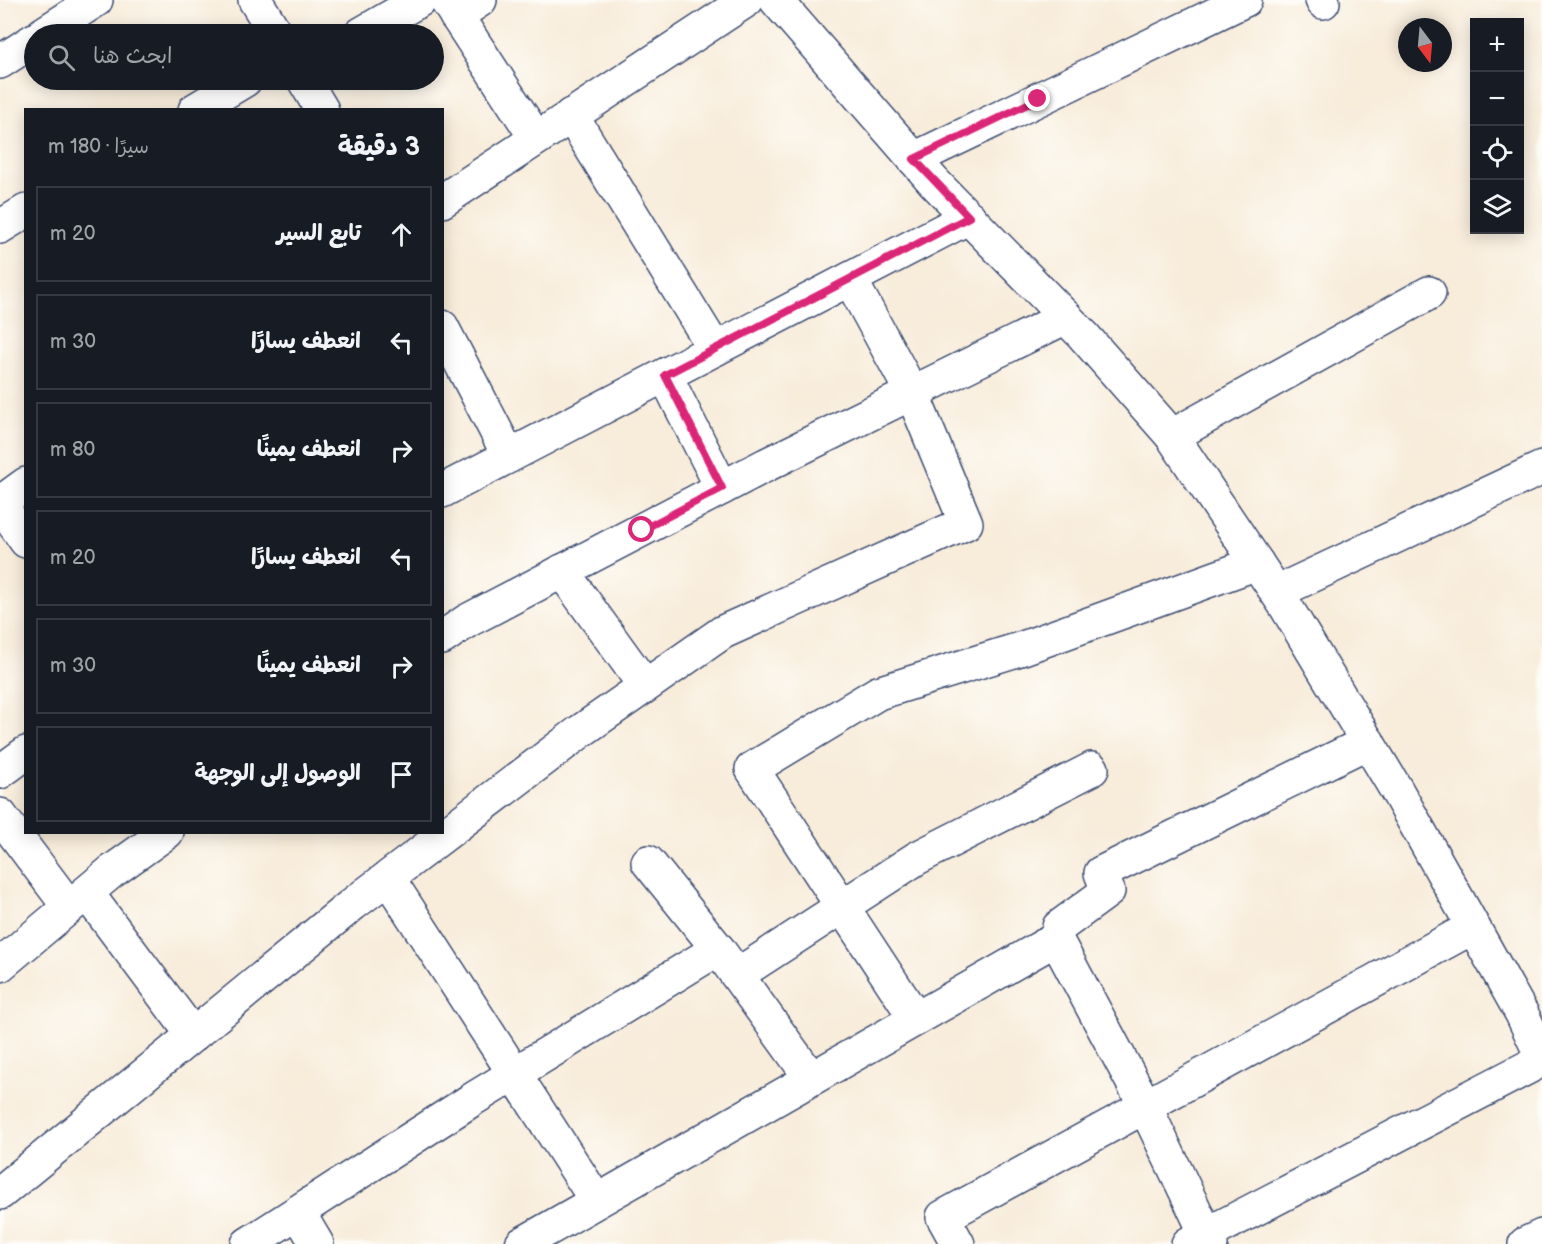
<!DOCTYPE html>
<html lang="ar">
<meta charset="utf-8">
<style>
body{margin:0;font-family:"Balsamiq Sans","Playpen Sans Arabic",sans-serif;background:#242831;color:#f1f3f6;direction:rtl}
.controls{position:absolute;right:18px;top:18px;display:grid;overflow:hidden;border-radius:0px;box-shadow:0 3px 15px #0003}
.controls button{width:54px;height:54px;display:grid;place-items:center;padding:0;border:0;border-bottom:2px solid #363941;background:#171b24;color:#f1f3f6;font:30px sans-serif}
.compass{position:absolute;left:1398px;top:18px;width:54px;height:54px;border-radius:50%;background:#171b24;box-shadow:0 3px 15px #0003;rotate:164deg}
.stop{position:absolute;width:18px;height:18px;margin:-14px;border:4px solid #db2777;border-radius:50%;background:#fff}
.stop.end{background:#db2777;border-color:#fff;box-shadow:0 2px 6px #0008}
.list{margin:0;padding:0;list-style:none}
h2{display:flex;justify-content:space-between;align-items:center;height:78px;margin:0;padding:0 24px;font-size:26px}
h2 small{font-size:20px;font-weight:400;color:#9ea1a6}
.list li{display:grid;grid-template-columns:39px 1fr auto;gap:18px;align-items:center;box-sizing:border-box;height:96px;margin:0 12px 12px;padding:0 12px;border:2px solid #363941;border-radius:0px}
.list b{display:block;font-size:22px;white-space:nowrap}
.list em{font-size:20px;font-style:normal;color:#9ea1a6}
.icon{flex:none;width:33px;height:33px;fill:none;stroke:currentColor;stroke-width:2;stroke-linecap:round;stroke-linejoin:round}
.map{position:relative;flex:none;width:1542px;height:1244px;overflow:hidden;direction:ltr}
.search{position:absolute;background:#171b24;box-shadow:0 3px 15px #0003;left:24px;top:24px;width:420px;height:66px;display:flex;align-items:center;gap:15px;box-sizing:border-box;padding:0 21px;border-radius:33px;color:#9ea1a6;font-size:22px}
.panel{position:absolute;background:#171b24;box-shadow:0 3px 15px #0003;left:24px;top:108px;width:420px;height:726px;border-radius:0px;direction:rtl}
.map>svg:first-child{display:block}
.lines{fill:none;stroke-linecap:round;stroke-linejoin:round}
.street-casing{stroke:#3c4b71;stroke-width:36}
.secondary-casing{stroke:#3c4b71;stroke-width:36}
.street{stroke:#fff;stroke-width:33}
.secondary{stroke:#fff;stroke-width:33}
.route{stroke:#db2777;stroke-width:8}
</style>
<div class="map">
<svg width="1542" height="1244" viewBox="0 0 1542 1244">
<rect width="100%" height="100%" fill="#fdfcf7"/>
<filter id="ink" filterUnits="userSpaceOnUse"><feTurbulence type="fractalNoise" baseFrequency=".0167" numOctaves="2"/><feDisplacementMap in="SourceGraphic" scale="12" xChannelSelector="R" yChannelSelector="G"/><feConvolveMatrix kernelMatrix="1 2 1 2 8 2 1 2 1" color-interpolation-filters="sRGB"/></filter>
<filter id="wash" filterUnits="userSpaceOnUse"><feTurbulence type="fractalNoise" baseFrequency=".008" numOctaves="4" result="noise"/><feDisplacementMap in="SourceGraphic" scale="24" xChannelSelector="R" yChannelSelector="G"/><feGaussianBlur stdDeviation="1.35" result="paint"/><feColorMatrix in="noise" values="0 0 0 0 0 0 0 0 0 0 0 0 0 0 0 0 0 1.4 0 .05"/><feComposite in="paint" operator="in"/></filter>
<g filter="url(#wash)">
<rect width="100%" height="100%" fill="#f8ecda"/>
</g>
<g filter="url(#ink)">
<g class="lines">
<defs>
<g id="street">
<polyline points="255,0 276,34"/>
<polyline points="446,0 536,138"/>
<polyline points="1322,0 1323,2"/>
<polyline points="456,16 480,0"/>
<polyline points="43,34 96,0"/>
<polyline points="361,34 420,0"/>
<polyline points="0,62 34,40"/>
<polyline points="304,80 322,110"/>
<polyline points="195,110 245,80"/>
<polyline points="571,115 715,349"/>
<polyline points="914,159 1245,0"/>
<polyline points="442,201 747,0"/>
<polyline points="0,227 26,211"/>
<polyline points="442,327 509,456"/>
<polyline points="665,375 722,488"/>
<polyline points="1172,436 1429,293"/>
<polyline points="442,491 969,217"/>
<polyline points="0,503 26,484"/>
<polyline points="0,504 26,541"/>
<polyline points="562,571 645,686"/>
<polyline points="1277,592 1542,468"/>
<polyline points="442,638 467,621 766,465 1066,317"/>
<polyline points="0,772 26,753"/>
<polyline points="0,815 69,907"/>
<polyline points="648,862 718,949 811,1078"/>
<polyline points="388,878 596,1200"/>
<polyline points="87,893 193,1035"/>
<polyline points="0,965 111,872 167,832"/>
<polyline points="737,975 917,858 1092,769"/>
<polyline points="916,1019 752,769 878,693 1023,648 1257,563"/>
<polyline points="0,1193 353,904 581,731 723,632 966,523 912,393 850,279"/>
<polyline points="298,1212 317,1244"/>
<polyline points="248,1244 473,1099 718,949"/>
<polyline points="522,1244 1056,939"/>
<polyline points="958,1244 943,1217 1473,927"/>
<polyline points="1188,1244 1542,1060"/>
<polyline points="1211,1244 1139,1094 1056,939 1059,927 1108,891 1101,873 1368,742"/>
<polyline points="1525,1244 1542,1236"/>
</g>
<polyline id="secondary" points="776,0 934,182 1083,335 1172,436 1285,605 1397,791 1522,1014 1542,1057"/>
</defs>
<use href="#street" class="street-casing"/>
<use href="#secondary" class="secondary-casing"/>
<use href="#street" class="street"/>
<use href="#secondary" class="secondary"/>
</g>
</g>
<g class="lines" filter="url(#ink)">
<polyline class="route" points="642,530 722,488 665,375 969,217 914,159 1038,99"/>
</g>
</svg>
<div class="controls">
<button>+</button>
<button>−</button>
<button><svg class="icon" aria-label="locate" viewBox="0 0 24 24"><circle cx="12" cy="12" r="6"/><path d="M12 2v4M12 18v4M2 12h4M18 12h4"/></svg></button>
<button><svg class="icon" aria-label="layers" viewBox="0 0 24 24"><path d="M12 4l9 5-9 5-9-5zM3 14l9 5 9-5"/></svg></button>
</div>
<svg class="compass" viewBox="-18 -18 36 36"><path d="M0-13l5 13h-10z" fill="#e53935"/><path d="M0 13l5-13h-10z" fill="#9ea1a6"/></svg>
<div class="stop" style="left:642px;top:530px"></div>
<div class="stop end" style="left:1038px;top:99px"></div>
<div class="search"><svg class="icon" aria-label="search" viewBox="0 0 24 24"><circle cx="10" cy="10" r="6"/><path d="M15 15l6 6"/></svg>ابحث هنا</div>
<section class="panel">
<h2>3 دقيقة<small>سيرًا · 180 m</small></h2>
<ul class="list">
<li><svg class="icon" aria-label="ahead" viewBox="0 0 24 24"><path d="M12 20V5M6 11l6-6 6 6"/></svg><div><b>تابع السير</b></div><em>20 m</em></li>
<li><svg class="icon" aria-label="left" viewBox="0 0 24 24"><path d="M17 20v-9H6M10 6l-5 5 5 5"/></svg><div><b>انعطف يسارًا</b></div><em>30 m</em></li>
<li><svg class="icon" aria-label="right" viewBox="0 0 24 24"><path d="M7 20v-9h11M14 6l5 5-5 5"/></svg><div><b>انعطف يمينًا</b></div><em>80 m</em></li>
<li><svg class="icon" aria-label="left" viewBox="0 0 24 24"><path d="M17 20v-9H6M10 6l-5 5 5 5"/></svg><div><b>انعطف يسارًا</b></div><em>20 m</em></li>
<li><svg class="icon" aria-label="right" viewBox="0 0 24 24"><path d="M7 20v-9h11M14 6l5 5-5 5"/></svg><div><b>انعطف يمينًا</b></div><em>30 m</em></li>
<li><svg class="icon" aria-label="arrive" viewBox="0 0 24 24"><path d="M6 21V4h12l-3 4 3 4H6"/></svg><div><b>الوصول إلى الوجهة</b></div></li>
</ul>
</section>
</div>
